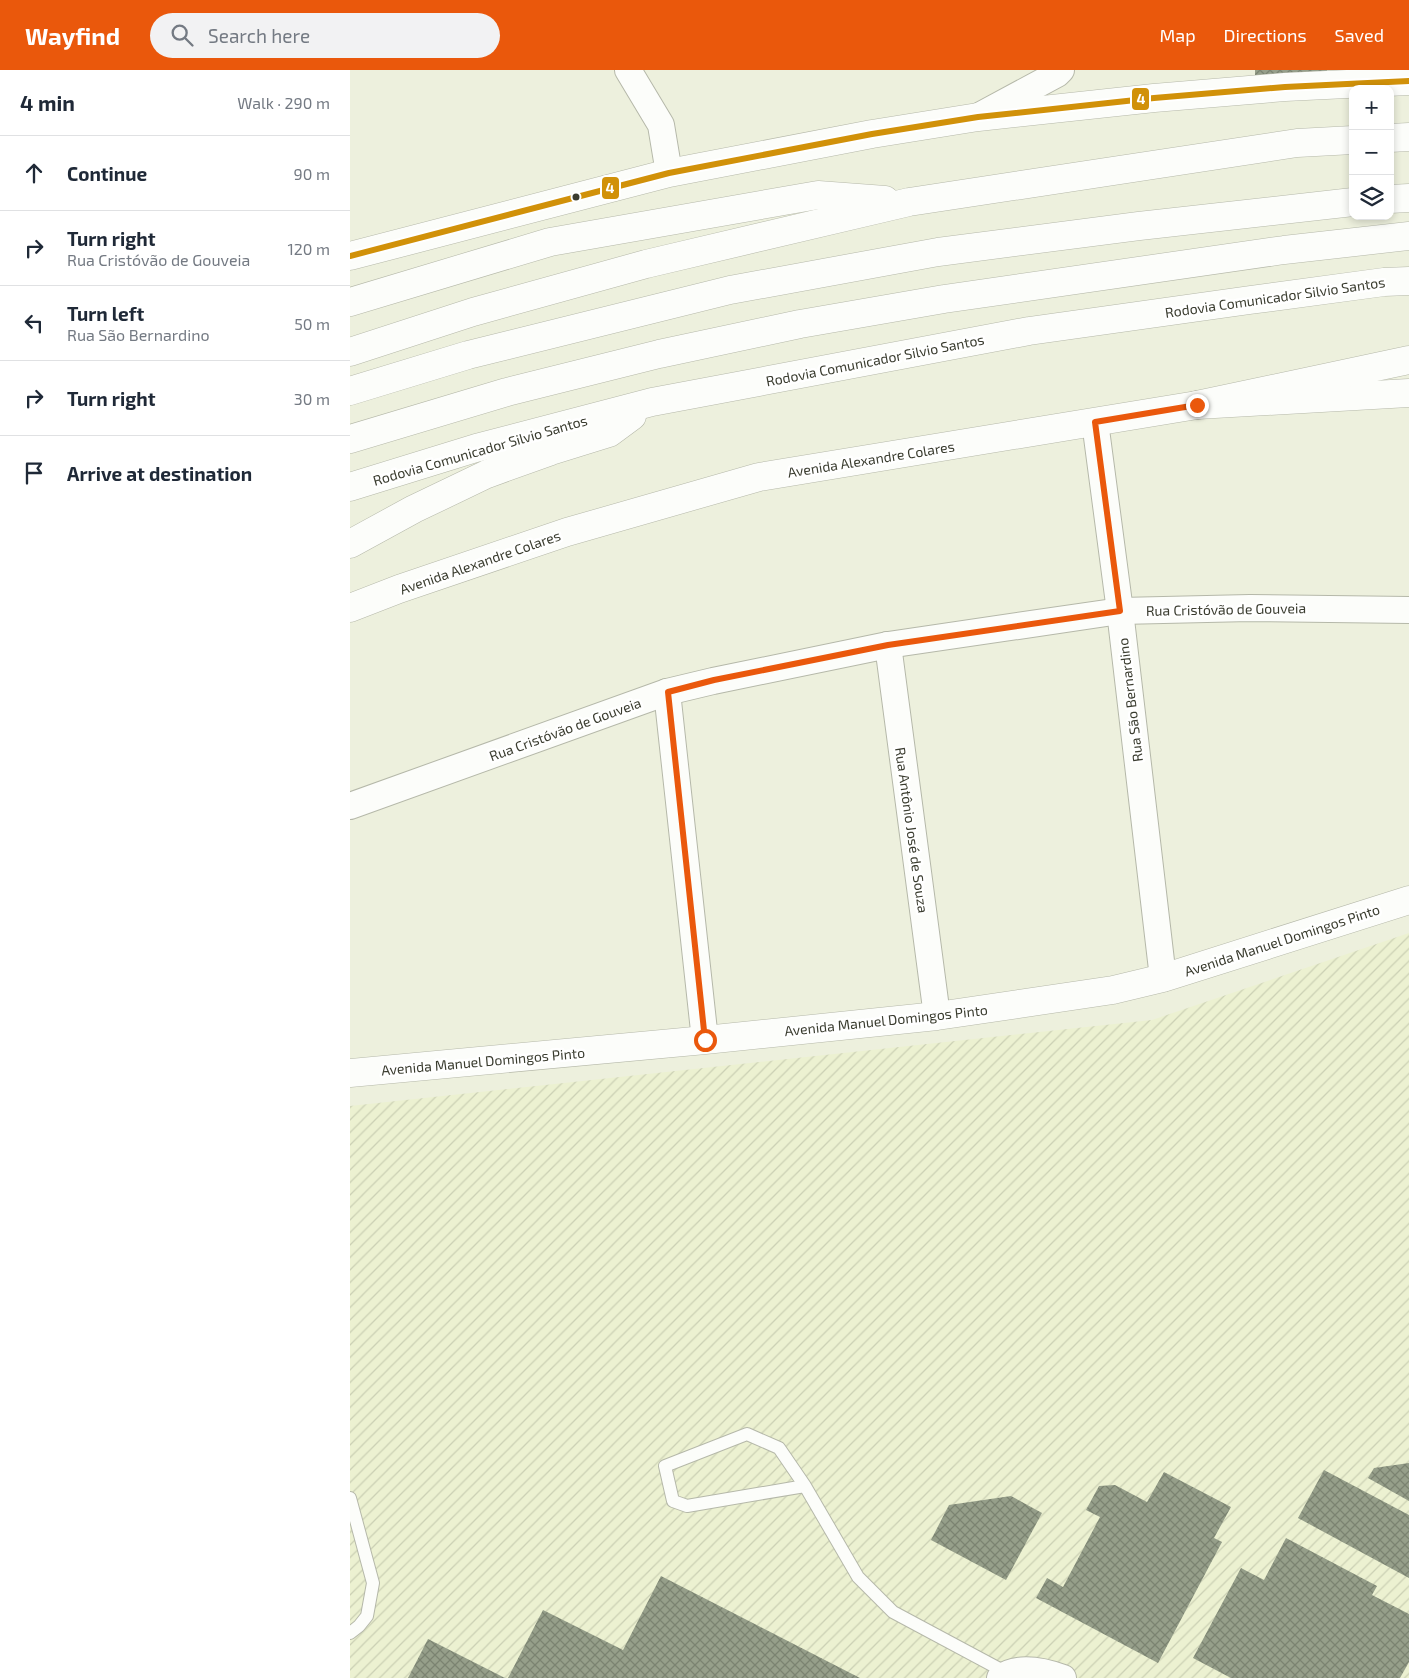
<!DOCTYPE html>
<meta charset="utf-8">
<style>
body{margin:0;font-family:"Exo 2",sans-serif;background:#f2f2f3;color:#1f2937}
.controls{position:absolute;right:15px;top:15px;display:grid;overflow:hidden;border-radius:10px;box-shadow:0 2px 8px #0003}
.controls button{width:45px;height:45px;display:grid;place-items:center;padding:0;border:0;border-bottom:1px solid #e0e1e3;background:#fff;color:#1f2937;font:25px sans-serif}
.stop{position:absolute;width:15px;height:15px;margin:-11px;border:4px solid #ea580c;border-radius:50%;background:#fff}
.stop.end{background:#ea580c;border-color:#fff;box-shadow:0 1px 5px #0008}
.list{margin:0;padding:0;list-style:none}
h2{display:flex;justify-content:space-between;align-items:center;height:65px;margin:0;padding:0 20px;font-size:21px}
h2 small{font-size:16px;font-weight:400;color:#747a83}
.list li{display:grid;grid-template-columns:32px 1fr auto;gap:15px;align-items:center;box-sizing:border-box;height:75px;padding:0 20px;border-top:1px solid #e0e1e3}
.list b{display:block;font-size:19px;white-space:nowrap}
.list p{margin:0;font-size:16px;white-space:nowrap;color:#747a83}
.list em{font-size:16px;font-style:normal;color:#747a83}
.icon{flex:none;width:28px;height:28px;fill:none;stroke:currentColor;stroke-width:2;stroke-linecap:round;stroke-linejoin:round}
.map{position:relative;flex:none;width:1059px;height:1608px;overflow:hidden}
header{display:flex;align-items:center;gap:30px;box-sizing:border-box;height:70px;padding:0 25px;background:#ea580c;color:#fff}
header strong{font-size:24px}
nav{display:flex;gap:28px;margin-inline-start:auto;font-size:18px}
.search{width:350px;height:45px;background:#f2f2f3;display:flex;align-items:center;gap:12px;box-sizing:border-box;padding:0 18px;border-radius:28px;color:#747a83;font-size:19px}
main{display:flex}
aside{flex:1;background:#fff}
.map>svg:first-child{display:block}
.industrial{fill:url(#industrial-furrows)}
.building{fill:url(#building-cross-hatch)}
.lines{fill:none;stroke-linecap:round;stroke-linejoin:round}
.service-casing{stroke:#b5b8a9;stroke-width:14}
.minor-casing{stroke:#b5b8a9;stroke-width:28}
.tertiary-casing{stroke:#b5b8a9;stroke-width:29}
.secondary-casing{stroke:#b5b8a9;stroke-width:29}
.trunk-casing{stroke:#b5b8a9;stroke-width:29}
.motorway-casing{stroke:#b5b8a9;stroke-width:29}
.service{stroke:#fcfdfa;stroke-width:12}
.minor{stroke:#fcfdfa;stroke-width:26}
.tertiary{stroke:#fcfdfa;stroke-width:28}
.secondary{stroke:#fcfdfa;stroke-width:28}
.trunk{stroke:#fcfdfa;stroke-width:28}
.motorway{stroke:#fcfdfa;stroke-width:28}
.bus-1-casing{stroke:#fff;stroke-width:10}
.bus-1{stroke:#d19109;stroke-width:6}
.route{stroke:#ea580c;stroke-width:6}
.bus-dot{fill:#3a3c2f;stroke:#fff;stroke-width:2}
.labels{text-anchor:middle;dominant-baseline:central;stroke-width:5;stroke-linejoin:round;paint-order:stroke}
.street-label{font-size:14px;fill:#3a3c2f;stroke:#fff}
.line-badge{stroke:#fff;stroke-width:2}
.badge-label{font-size:14px;text-anchor:middle;font-weight:bold;fill:#fff}
</style>
<header>
<strong>Wayfind</strong>
<div class="search"><svg class="icon" aria-label="search" viewBox="0 0 24 24"><circle cx="10" cy="10" r="6"/><path d="M15 15l6 6"/></svg>Search here</div>
<nav><a>Map</a><a>Directions</a><a>Saved</a></nav>
</header>
<main>
<aside>
<h2>4 min<small>Walk · 290 m</small></h2>
<ul class="list">
<li><svg class="icon" aria-label="ahead" viewBox="0 0 24 24"><path d="M12 20V5M6 11l6-6 6 6"/></svg><div><b>Continue</b></div><em>90 m</em></li>
<li><svg class="icon" aria-label="right" viewBox="0 0 24 24"><path d="M7 20v-9h11M14 6l5 5-5 5"/></svg><div><b>Turn right</b><p>Rua Cristóvão de Gouveia</p></div><em>120 m</em></li>
<li><svg class="icon" aria-label="left" viewBox="0 0 24 24"><path d="M17 20v-9H6M10 6l-5 5 5 5"/></svg><div><b>Turn left</b><p>Rua São Bernardino</p></div><em>50 m</em></li>
<li><svg class="icon" aria-label="right" viewBox="0 0 24 24"><path d="M7 20v-9h11M14 6l5 5-5 5"/></svg><div><b>Turn right</b></div><em>30 m</em></li>
<li><svg class="icon" aria-label="arrive" viewBox="0 0 24 24"><path d="M6 21V4h12l-3 4 3 4H6"/></svg><div><b>Arrive at destination</b></div></li>
</ul>
</aside>
<div class="map">
<svg width="1059" height="1608" viewBox="0 0 1059 1608">
<defs>
<pattern id="industrial-furrows" width="10" height="10" patternUnits="userSpaceOnUse" patternTransform="scale(1.25)"><rect width="10" height="10" fill="#ecf1d1"/><path d="M-1 1l2-2M0 10L10 0M9 11l2-2" fill="none" stroke="#cbd0b4"/></pattern>
<pattern id="building-cross-hatch" width="8" height="8" patternUnits="userSpaceOnUse" patternTransform="scale(1.25)"><rect width="8" height="8" fill="#969f8a"/><path d="M0 0l8 8M0 8l8-8" fill="none" stroke="#7b8371"/></pattern>
</defs>
<rect width="100%" height="100%" fill="#edf0dd"/>
<polygon class="industrial" points="1059,863 1059,1608 0,1608 0,1036 802,950"/>
<g class="building">
<polygon points="905,0 977,0 977,3 905,6"/>
<polygon points="1059,1393 1059,1431 1018,1408 1024,1398"/>
<polygon points="974,1400 1059,1445 1059,1508 948,1448"/>
<polygon points="814,1402 881,1437 864,1468 872,1472 808,1593 686,1528 697,1508 713,1517 750,1447 736,1440 749,1416 765,1415 797,1432"/>
<polygon points="661,1426 692,1443 656,1510 581,1470 599,1435"/>
<polygon points="936,1468 1027,1516 1022,1525 1059,1544 1059,1592 1050,1608 881,1608 843,1588 891,1498 914,1510"/>
<polygon points="311,1506 510,1608 158,1608 193,1540 273,1580"/>
<polygon points="78,1569 155,1608 58,1608"/>
</g>
<g class="lines">
<defs>
<g id="service">
<polyline points="455,1416 337,1436 323,1431 315,1396 397,1364 429,1378 455,1416 508,1507 543,1542 657,1603"/>
<polyline points="0,1428 23,1513 17,1546 9,1556 0,1563"/>
</g>
<g id="minor">
<polyline points="278,0 311,55 319,103"/>
<polyline points="629,46 707,4 711,0"/>
<polyline points="745,352 770,541 813,908"/>
<polyline points="538,575 587,946"/>
<polyline points="317,622 355,970"/>
<polyline points="0,736 317,622 363,611 538,575 770,541 900,538 1059,540"/>
<path d="M650,1608C668,1595 694,1601 713,1608"/>
</g>
<polyline id="tertiary" points="0,1003 355,970 587,946 763,920 813,908 1059,830"/>
<g id="secondary">
<polyline points="0,186 319,103 522,64 628,47 804,28 935,17 1059,11"/>
<polyline points="0,538 49,519 217,462 409,407 847,335 1059,323"/>
</g>
<polyline id="trunk" points="847,335 1059,290"/>
<g id="motorway">
<polyline points="1040,68 1059,67"/>
<polyline points="1040,129 1059,128"/>
<polyline points="0,232 200,172 468,125 535,130"/>
<polyline points="0,282 123,242 296,194 559,132 947,73 1003,70"/>
<polyline points="0,321 118,285 380,220 588,182 789,156 1003,132"/>
<polyline points="0,369 157,322 309,284 450,254 594,229 934,180 1059,166"/>
<polyline points="0,417 126,378 302,332 679,261 900,230 1034,212 1059,211"/>
<polyline points="0,474 64,439 137,404 201,381 259,363 282,346"/>
</g>
</defs>
<use href="#service" class="service-casing"/>
<use href="#minor" class="minor-casing"/>
<use href="#tertiary" class="tertiary-casing"/>
<use href="#secondary" class="secondary-casing"/>
<use href="#trunk" class="trunk-casing"/>
<use href="#motorway" class="motorway-casing"/>
<use href="#service" class="service"/>
<use href="#minor" class="minor"/>
<use href="#tertiary" class="tertiary"/>
<use href="#secondary" class="secondary"/>
<use href="#trunk" class="trunk"/>
<use href="#motorway" class="motorway"/>
<defs>
<polyline id="bus-1" points="0,186 319,103 522,64 628,47 804,28 935,17 1059,11"/>
</defs>
<use href="#bus-1" class="bus-1-casing"/>
<use href="#bus-1" class="bus-1"/>
</g>
<g class="lines">
<polyline class="route" points="355,970 318,622 364,610 538,575 770,541 745,352 847,335"/>
</g>
<circle class="bus-dot" cx="226" cy="127" r="4.5"/>
<g class="labels">
<g class="street-label">
<text transform="translate(925 227) rotate(-8)">Rodovia Comunicador Silvio Santos</text>
<text transform="translate(525 290) rotate(-11)">Rodovia Comunicador Silvio Santos</text>
<text transform="translate(130 380) rotate(-16)">Rodovia Comunicador Silvio Santos</text>
<text transform="translate(521 389) rotate(-9)">Avenida Alexandre Colares</text>
<text transform="translate(130 492) rotate(-19)">Avenida Alexandre Colares</text>
<text transform="translate(876 539) rotate(-1)">Rua Cristóvão de Gouveia</text>
<text transform="translate(780 630) rotate(-97)">Rua São Bernardino</text>
<text transform="translate(215 659) rotate(-20)">Rua Cristóvão de Gouveia</text>
<text transform="translate(562 760) rotate(82)">Rua Antônio José de Souza</text>
<text transform="translate(932 870) rotate(-18)">Avenida Manuel Domingos Pinto</text>
<text transform="translate(536 950) rotate(-6)">Avenida Manuel Domingos Pinto</text>
<text transform="translate(133 991) rotate(-5)">Avenida Manuel Domingos Pinto</text>
</g>
</g>
<g class="line-badge">
<rect x="781" y="17" width="19" height="24" rx="5" fill="#d19109"/>
<rect x="251" y="106" width="19" height="24" rx="5" fill="#d19109"/>
</g>
<g class="badge-label">
<text x="791" y="34">4</text>
<text x="260" y="123">4</text>
</g>
</svg>
<div class="controls">
<button>+</button>
<button>−</button>
<button><svg class="icon" aria-label="layers" viewBox="0 0 24 24"><path d="M12 4l9 5-9 5-9-5zM3 14l9 5 9-5"/></svg></button>
</div>
<div class="stop" style="left:355px;top:970px"></div>
<div class="stop end" style="left:847px;top:335px"></div>
</div>
</main>
